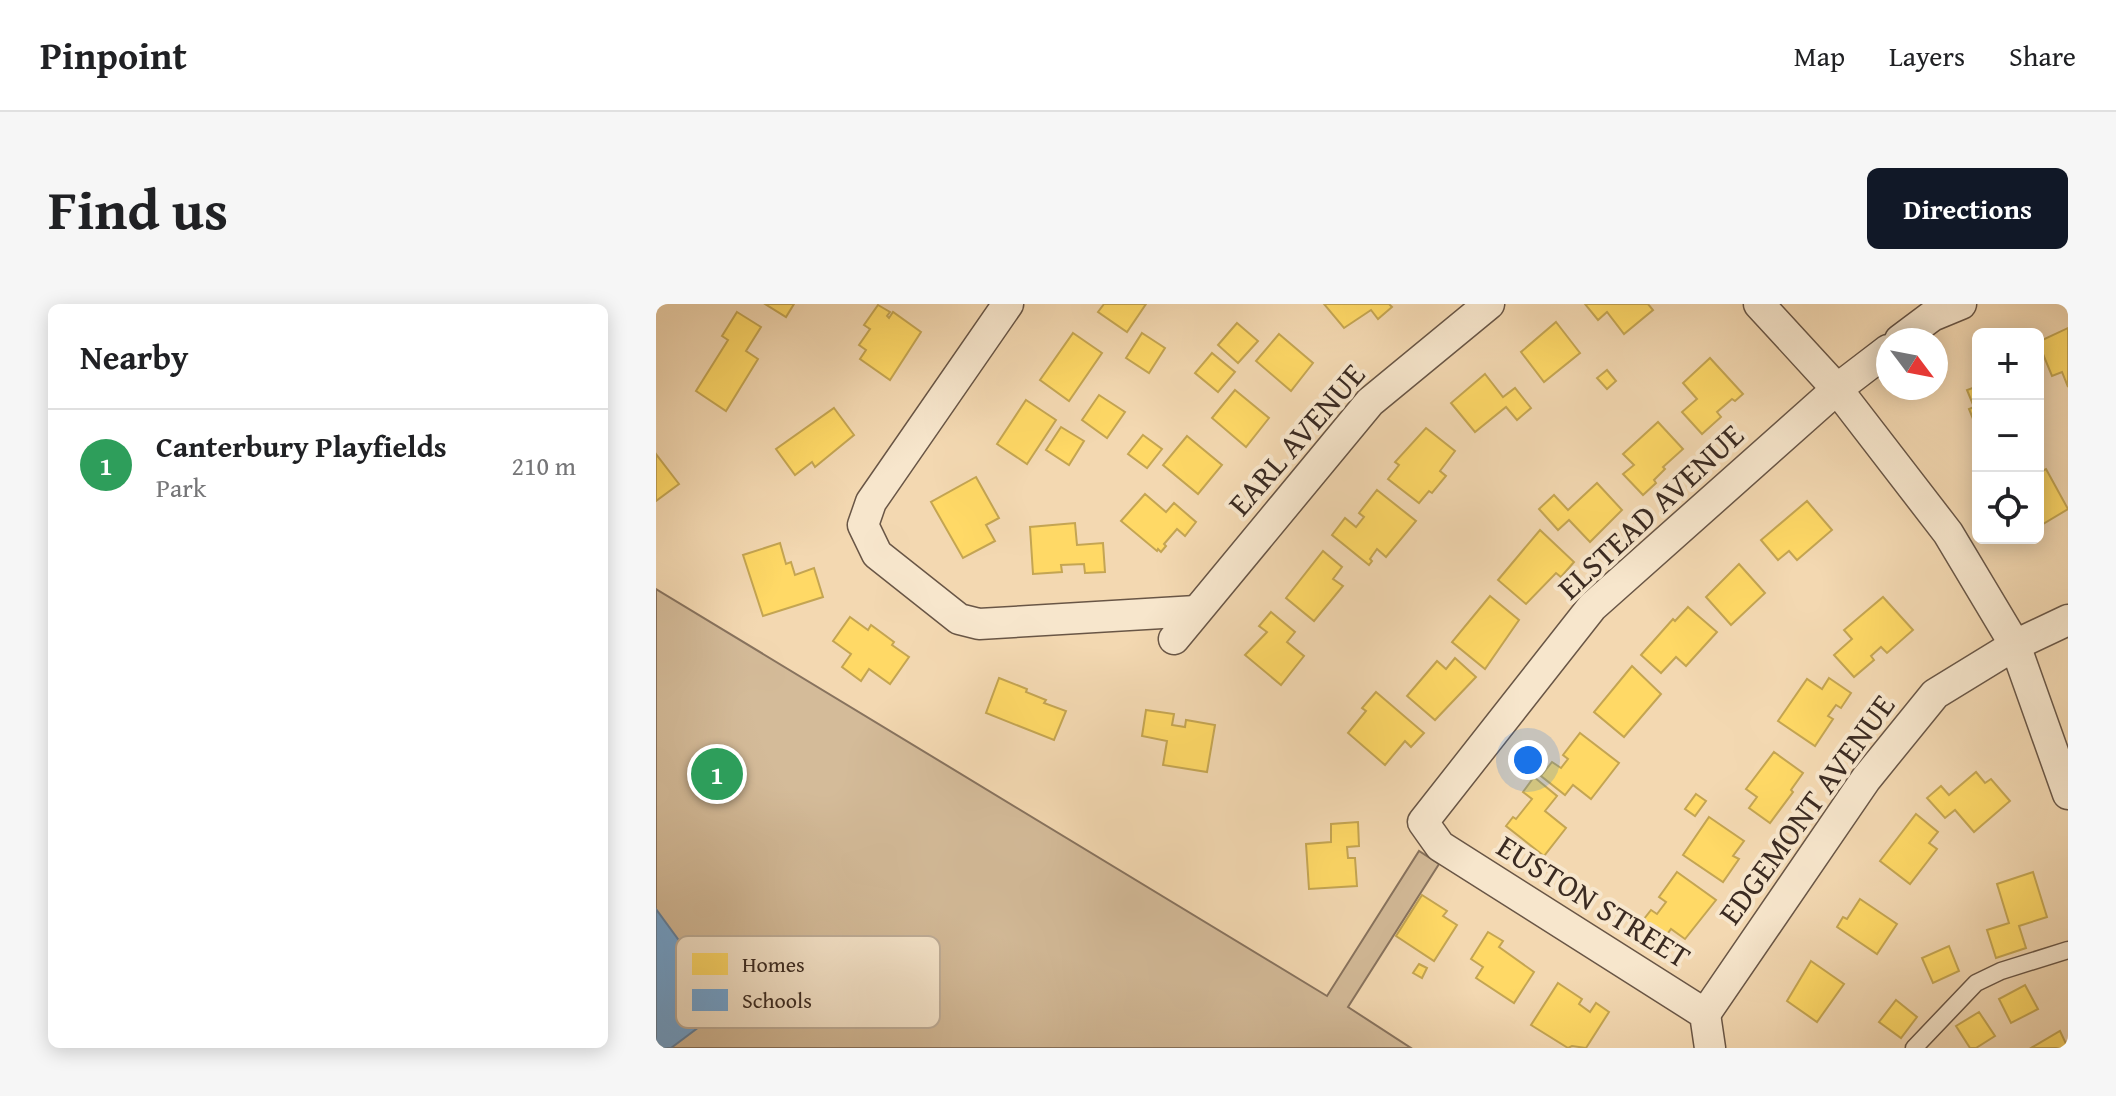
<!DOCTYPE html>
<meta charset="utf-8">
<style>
body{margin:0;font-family:"Gentium Book Plus",serif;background:#f6f6f6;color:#202124}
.controls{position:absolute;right:24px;top:24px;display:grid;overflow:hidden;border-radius:12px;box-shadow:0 4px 20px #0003}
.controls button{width:72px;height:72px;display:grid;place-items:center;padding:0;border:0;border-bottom:2px solid #e0e0e0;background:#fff;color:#202124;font:40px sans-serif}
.compass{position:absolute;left:1220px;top:24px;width:72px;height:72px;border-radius:50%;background:#fff;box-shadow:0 4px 20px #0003;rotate:122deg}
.you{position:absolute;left:872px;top:456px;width:28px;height:28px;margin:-20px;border:6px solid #fff;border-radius:50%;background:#1a73e8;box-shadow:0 0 0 12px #1a73e833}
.badge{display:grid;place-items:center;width:52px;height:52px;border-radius:50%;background:#111827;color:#fff;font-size:26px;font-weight:700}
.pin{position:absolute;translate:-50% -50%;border:4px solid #fff;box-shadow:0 2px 8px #0006}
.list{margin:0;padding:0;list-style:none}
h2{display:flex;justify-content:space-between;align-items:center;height:104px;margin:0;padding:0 32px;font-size:34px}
h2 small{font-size:26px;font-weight:400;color:#757577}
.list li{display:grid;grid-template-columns:52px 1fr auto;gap:24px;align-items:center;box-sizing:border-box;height:112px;padding:0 32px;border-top:2px solid #e0e0e0}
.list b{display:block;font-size:30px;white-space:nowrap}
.list p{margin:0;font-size:26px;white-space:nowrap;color:#757577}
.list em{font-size:26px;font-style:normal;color:#757577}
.icon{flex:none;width:44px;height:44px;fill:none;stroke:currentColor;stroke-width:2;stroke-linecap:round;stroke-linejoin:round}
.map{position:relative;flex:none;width:1412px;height:744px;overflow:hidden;border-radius:12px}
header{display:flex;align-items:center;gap:48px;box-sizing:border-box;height:112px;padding:0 40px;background:#fff;border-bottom:2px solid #e0e0e0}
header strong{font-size:38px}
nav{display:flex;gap:44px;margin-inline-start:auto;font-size:28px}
.intro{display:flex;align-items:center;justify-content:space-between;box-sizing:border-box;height:192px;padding:0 48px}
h1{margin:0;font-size:56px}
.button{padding:20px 36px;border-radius:12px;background:#111827;color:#fff;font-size:28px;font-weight:700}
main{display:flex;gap:48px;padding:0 48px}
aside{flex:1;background:#fff;border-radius:12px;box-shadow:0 4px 20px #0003}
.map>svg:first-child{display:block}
.green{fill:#d4bb99;stroke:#88735e;stroke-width:2}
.homes{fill:#ffd966;stroke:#c4a552;stroke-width:2}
.schools{fill:#6fa8dc;stroke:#5f82a4;stroke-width:2}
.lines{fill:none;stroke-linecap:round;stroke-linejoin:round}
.lane-casing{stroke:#695646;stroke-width:19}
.street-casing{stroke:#695646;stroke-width:33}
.lane{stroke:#f7e6cc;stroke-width:16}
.street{stroke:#f7e6cc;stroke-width:30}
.labels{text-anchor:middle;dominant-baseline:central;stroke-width:8;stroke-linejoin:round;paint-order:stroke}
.street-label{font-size:32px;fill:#3b2b22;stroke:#f7e6cc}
.key{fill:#f7e6cc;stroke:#bfae99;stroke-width:2}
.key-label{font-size:22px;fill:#3b2b22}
</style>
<header>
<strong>Pinpoint</strong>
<nav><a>Map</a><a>Layers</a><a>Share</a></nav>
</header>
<div class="intro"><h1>Find us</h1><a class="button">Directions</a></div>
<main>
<aside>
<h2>Nearby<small></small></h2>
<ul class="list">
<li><span class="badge" style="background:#2e9e5b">1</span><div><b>Canterbury Playfields</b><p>Park</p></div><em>210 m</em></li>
</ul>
</aside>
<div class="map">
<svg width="1412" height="744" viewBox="0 0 1412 744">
<rect width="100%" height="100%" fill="#f3d8b1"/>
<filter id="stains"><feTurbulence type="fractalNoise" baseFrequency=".0025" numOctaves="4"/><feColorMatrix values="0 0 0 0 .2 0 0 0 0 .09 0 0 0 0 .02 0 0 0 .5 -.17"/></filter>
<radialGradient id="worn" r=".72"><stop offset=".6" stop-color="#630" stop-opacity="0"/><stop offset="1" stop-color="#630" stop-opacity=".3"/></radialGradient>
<polygon class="green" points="0,285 671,692 763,547 783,560 692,703 755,744 0,744"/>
<g class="homes">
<polygon points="109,0 138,0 130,13"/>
<polygon points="448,0 490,0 471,28 442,8"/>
<polygon points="668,0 733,0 736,3 722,15 715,6 688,24"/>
<polygon points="929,0 992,0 997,6 968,30 951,8 942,16"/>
<polygon points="222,1 234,8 231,12 233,14 237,8 265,28 234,76 204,55 210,46 203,41 214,25 208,21"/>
<polygon points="81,8 105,23 90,47 102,55 70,107 40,87 72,36 66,32"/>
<polygon points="900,18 924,49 888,78 865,48"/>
<polygon points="581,19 602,37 582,59 562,41"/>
<polygon points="1412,24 1412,83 1406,68 1396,72 1382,38"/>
<polygon points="417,29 446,49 413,97 384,76"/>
<polygon points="486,29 509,44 493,69 470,54"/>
<polygon points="623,30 657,59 635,87 600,57"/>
<polygon points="556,49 579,68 562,88 539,69"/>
<polygon points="1054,54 1087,90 1079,97 1076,95 1061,108 1065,113 1046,130 1026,108 1041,95 1027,79"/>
<polygon points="951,66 960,77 951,85 941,74"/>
<polygon points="829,70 847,93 859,84 875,104 861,116 850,103 819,128 795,99"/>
<polygon points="1322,82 1322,127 1313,105 1318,103 1311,86"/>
<polygon points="579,86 613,114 590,143 556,114"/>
<polygon points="443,91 469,108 451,134 426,116"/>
<polygon points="370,96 400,116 371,160 341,140"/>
<polygon points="178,104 198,131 159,163 156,158 139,171 120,145"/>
<polygon points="1002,118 1027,145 1007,163 1009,165 998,176 1000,179 987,191 967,170 978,161 967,150"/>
<polygon points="405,123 428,137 413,161 390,146"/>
<polygon points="770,124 799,147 784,167 790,172 776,189 773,187 763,199 732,175 743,161 739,158"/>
<polygon points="487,131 506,145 491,164 472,150"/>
<polygon points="531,132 566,161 542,190 507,161"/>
<polygon points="0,150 23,180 0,197"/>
<polygon points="1390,165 1412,205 1382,223 1382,169"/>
<polygon points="320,173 343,214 330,221 339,237 307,254 275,198"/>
<polygon points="941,179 966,206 934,238 913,216 902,226 883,205 898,191 912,206"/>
<polygon points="721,186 760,217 730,253 721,245 714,255 716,257 713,261 676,231 689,214 700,223 708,213 703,209"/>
<polygon points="489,190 510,208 518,199 540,218 529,232 521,225 508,240 510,242 505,248 502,245 501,247 465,217"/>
<polygon points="1151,197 1176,226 1141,256 1133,247 1122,256 1105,236"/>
<polygon points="419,219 421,241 447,239 449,268 429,269 428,260 405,261 406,268 377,270 374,223"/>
<polygon points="884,226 918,258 905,273 900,269 870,300 842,276"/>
<polygon points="124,239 130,260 135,258 139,271 158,264 167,293 107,312 87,251"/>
<polygon points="667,247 686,263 677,275 687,282 658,317 630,294"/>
<polygon points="1083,260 1109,289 1075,321 1050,293"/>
<polygon points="834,292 863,316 829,365 796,338"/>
<polygon points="1227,293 1257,326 1231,349 1225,343 1215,352 1218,356 1198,373 1178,351 1196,335 1188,326"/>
<polygon points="1032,303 1061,328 1030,362 1020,353 1005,369 985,351 1017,315 1019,317"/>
<polygon points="615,308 639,328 631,338 648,352 625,381 589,351 611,328 603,322"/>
<polygon points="194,313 212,326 215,321 238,338 236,341 253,353 234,380 213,365 205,377 186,363 195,350 177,337"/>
<polygon points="799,354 820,373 779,416 751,392 781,357 790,365"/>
<polygon points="976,362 1005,390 968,433 938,408"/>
<polygon points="343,374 371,385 370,388 390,396 388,399 410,407 398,436 330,409"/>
<polygon points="1173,374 1195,389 1185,404 1180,401 1172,412 1177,415 1159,442 1122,417 1151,375 1166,385"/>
<polygon points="720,388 768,429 755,443 749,437 729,461 692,429 710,407 706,404"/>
<polygon points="490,406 518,410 516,421 529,423 530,416 559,421 551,468 507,461 511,437 486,432"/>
<polygon points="924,429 963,459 935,495 917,481 909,491 885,472 896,458 905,464 912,455 907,451"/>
<polygon points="1118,448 1147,469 1135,486 1137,488 1114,519 1093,504 1101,493 1090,485"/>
<polygon points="1320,468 1329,479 1335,475 1354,497 1318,528 1299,506 1289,514 1271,494 1285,482 1293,491"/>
<polygon points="878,473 901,492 889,507 910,524 888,552 850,522 857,513 860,515 876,495 867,488"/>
<polygon points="1040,490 1050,497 1039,512 1029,505"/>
<polygon points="1260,510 1282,528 1273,539 1281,545 1254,580 1224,557"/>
<polygon points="1053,513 1088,537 1077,552 1083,555 1067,578 1027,551"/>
<polygon points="702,518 703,542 691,543 692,554 699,554 701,582 653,585 650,540 675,538 675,520"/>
<polygon points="1021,568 1060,596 1029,635 1015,625 1007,636 984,620 995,606 1001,610 1010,598 1003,593"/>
<polygon points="1377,568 1391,613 1363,622 1370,644 1340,654 1331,626 1353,619 1341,580"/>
<polygon points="766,591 791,607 787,612 801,621 778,657 740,632"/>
<polygon points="1204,595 1241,620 1221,650 1181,623 1187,613 1191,615"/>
<polygon points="832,628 847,637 843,643 878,668 858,699 820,674 827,663 815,655"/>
<polygon points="1293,642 1303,667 1277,679 1266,654"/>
<polygon points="1155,657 1188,680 1161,718 1131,697"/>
<polygon points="763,660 771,664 766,674 757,669"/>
<polygon points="902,679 926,695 923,700 934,708 940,699 953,708 930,744 916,742 912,744 875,721"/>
<polygon points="1369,681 1382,705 1355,719 1343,695"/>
<polygon points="1240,696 1261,713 1245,734 1223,718"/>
<polygon points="1323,708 1339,732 1320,744 1314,744 1300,722"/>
<polygon points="1404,727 1412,744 1375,744"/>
</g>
<polygon class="schools" points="0,605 71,702 15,744 0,744"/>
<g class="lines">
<defs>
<polyline id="lane" points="1258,744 1320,679 1345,667 1412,646"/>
<g id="street">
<polyline points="352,0 215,198 207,221 221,250 303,315 323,320 540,307"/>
<polyline points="1103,0 1181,85 1292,229 1359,341 1412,490"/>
<polyline points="1244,36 1276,12 1305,0"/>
<polyline points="518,335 714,98 833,0"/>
<polyline points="1049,710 1210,475 1279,390 1359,341 1412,316"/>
<polyline points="1054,744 1049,710 784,542 767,518 936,303 1181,85 1232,46"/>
</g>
</defs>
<use href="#lane" class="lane-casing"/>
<use href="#street" class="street-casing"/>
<use href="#lane" class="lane"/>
<use href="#street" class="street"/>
</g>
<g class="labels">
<g class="street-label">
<text transform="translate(640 135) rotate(-49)">EARL AVENUE</text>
<text transform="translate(994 207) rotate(-43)">ELSTEAD AVENUE</text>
<text transform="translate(1150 505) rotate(-54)">EDGEMONT AVENUE</text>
<text transform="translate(938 597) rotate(32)">EUSTON STREET</text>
</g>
</g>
<rect x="20" y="632" width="264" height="92" rx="12" class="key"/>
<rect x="36" y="649" width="36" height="22" fill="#ffd966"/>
<rect x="36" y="685" width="36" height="22" fill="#6fa8dc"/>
<g class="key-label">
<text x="86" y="668">Homes</text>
<text x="86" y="704">Schools</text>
</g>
<rect width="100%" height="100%" filter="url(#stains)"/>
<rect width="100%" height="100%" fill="url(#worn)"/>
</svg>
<div class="controls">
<button>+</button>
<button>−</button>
<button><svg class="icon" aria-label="locate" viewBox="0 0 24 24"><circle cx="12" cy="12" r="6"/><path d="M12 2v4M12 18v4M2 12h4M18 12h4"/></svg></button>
</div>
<svg class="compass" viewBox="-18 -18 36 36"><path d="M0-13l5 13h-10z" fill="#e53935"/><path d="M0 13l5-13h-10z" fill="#757577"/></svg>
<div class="you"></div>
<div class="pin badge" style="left:61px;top:470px;background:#2e9e5b">1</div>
</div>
</main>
